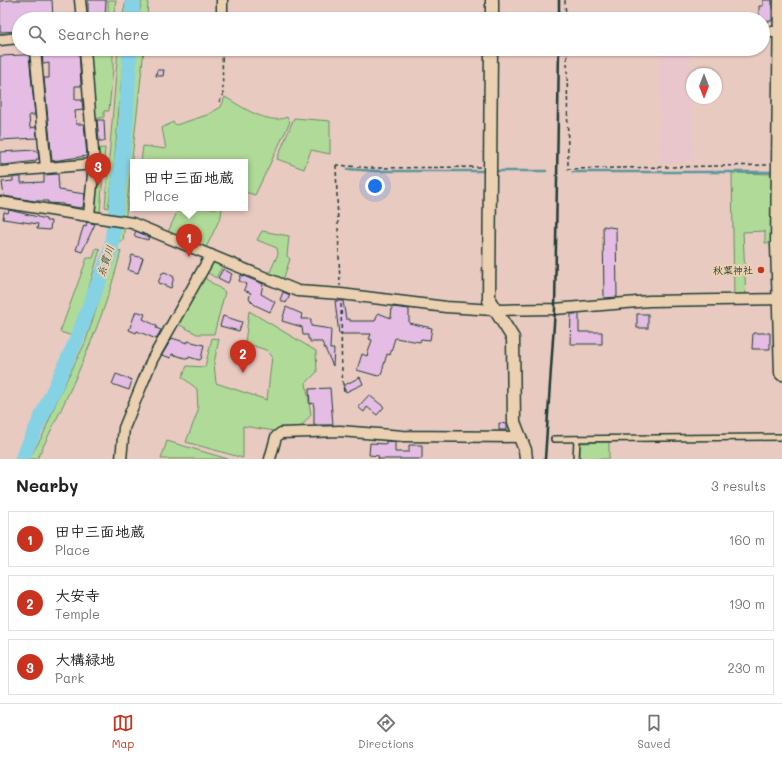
<!DOCTYPE html>
<meta charset="utf-8">
<style>
body{margin:0;font-family:Mali,"Klee One",sans-serif;background:#f6f6f6;color:#222}
.compass{position:absolute;left:686px;top:68px;width:36px;height:36px;border-radius:50%;background:#fff;box-shadow:0 1px 3px #0004;rotate:180deg}
.you{position:absolute;left:375px;top:186px;width:14px;height:14px;margin:-10px;border:3px solid #fff;border-radius:50%;background:#1a73e8;box-shadow:0 0 0 6px #1a73e833}
.badge{display:grid;place-items:center;width:26px;height:26px;border-radius:50%;background:#c8321e;color:#fff;font-size:13px;font-weight:700}
.pin{position:absolute;translate:-50% -33px;filter:drop-shadow(0 1px 2px #0008)}
.pin::after{content:'';position:absolute;top:21px;width:14px;height:12px;background:inherit;clip-path:polygon(0 0,100% 0,50% 100%)}
.popup{position:absolute;left:130px;top:159px;width:118px;height:52px;box-sizing:border-box;display:grid;place-content:center;border-radius:0px;background:#fff;filter:drop-shadow(0 1px 3px #0005);font-size:13px;white-space:nowrap;color:#767676}
.popup b{font-size:15px;color:#222}
.popup::after{content:'';position:absolute;left:50%;top:100%;margin-left:-8px;border:8px solid transparent;border-top-color:#fff}
.list{margin:0;padding:0;list-style:none}
h2{display:flex;justify-content:space-between;align-items:center;height:52px;margin:0;padding:0 16px;font-size:17px}
h2 small{font-size:13px;font-weight:400;color:#767676}
.list li{display:grid;grid-template-columns:26px 1fr auto;gap:12px;align-items:center;box-sizing:border-box;height:56px;margin:0 8px 8px;padding:0 8px;border:1px solid #e0e0e0;border-radius:0px}
.list b{display:block;font-size:15px;white-space:nowrap}
.list p{margin:0;font-size:13px;white-space:nowrap;color:#767676}
.list em{font-size:13px;font-style:normal;color:#767676}
.icon{flex:none;width:22px;height:22px;fill:none;stroke:currentColor;stroke-width:2;stroke-linecap:round;stroke-linejoin:round}
.map{position:relative;flex:none;width:782px;height:459px;overflow:hidden}
.search{position:absolute;background:#fff;box-shadow:0 1px 3px #0004;left:12px;right:12px;top:12px;height:44px;display:flex;align-items:center;gap:10px;box-sizing:border-box;padding:0 14px;border-radius:22px;color:#767676;font-size:15px}
.sheet{height:244px;background:#fff}
nav{display:flex;justify-content:space-around;align-items:center;box-sizing:border-box;height:56px;border-top:1px solid #e0e0e0;background:#fff;font-size:11px;color:#767676}
nav a{display:grid;justify-items:center;gap:2px}
nav .on{color:#c8321e}
.map>svg:first-child{display:block}
.built{fill:#e8c6cc}
.green{fill:#b0da98;stroke:#688c66}
.lines{fill:none;stroke-linecap:round;stroke-linejoin:round}
.stream{stroke:#5d969e;stroke-width:2.5}
.river{stroke:#86d2e5;stroke-width:15}
.building{fill:#e4bce4;stroke:#1f3d34}
.service-casing{stroke:#1f3d34;stroke-width:8}
.minor-casing{stroke:#1f3d34;stroke-width:13}
.tertiary-casing{stroke:#1f3d34;stroke-width:15}
.secondary-casing{stroke:#1f3d34;stroke-width:17}
.path{stroke:#1f3d34;stroke-width:1.5;stroke-dasharray:4 3;stroke-linecap:butt}
.service{stroke:#ebd0b2;stroke-width:5}
.minor{stroke:#ebd0b2;stroke-width:10}
.tertiary{stroke:#ebd0b2;stroke-width:12}
.secondary{stroke:#ebd0b2;stroke-width:14}
.rail{stroke:#1f3d34;stroke-width:2.5}
.poi-dot{fill:#c8321e;stroke:#ebd0b2;stroke-width:1.5}
.labels{text-anchor:middle;dominant-baseline:central;stroke-width:4;stroke-linejoin:round;paint-order:stroke}
.poi-label{font-size:10px;font-weight:bold;fill:#1f3d34;stroke:#ebd0b2;text-anchor:end}
.water-label{font-size:11px;font-style:italic;fill:#24443d;stroke:#ebd0b2}
</style>
<div class="map">
<svg width="782" height="459" viewBox="0 0 782 459">
<rect width="100%" height="100%" fill="#e9cac1"/>
<filter id="ink" filterUnits="userSpaceOnUse"><feTurbulence type="fractalNoise" baseFrequency=".025" numOctaves="2"/><feDisplacementMap in="SourceGraphic" scale="8" xChannelSelector="R" yChannelSelector="G"/><feConvolveMatrix kernelMatrix="1 2 1 2 8 2 1 2 1" color-interpolation-filters="sRGB"/></filter>
<g filter="url(#ink)">
<polygon class="built" points="659,49 690,49 693,162 660,163"/>
<g class="green">
<polygon points="108,0 116,0 113,19 108,19"/>
<polygon points="126,0 131,0 127,19 122,19"/>
<polygon points="142,0 148,0 147,19 138,19"/>
<polygon points="89,49 113,49 113,68 109,111 104,111 104,117 95,119"/>
<polygon points="118,49 124,49 113,177 108,208 105,207"/>
<polygon points="136,49 144,49 123,241 117,241 129,144"/>
<path d="M225,97C241,106 268,126 287,117L290,122L255,195L245,192V162H141L143,146L166,149L162,128L173,122L176,125L207,115L221,107Z"/>
<polygon points="294,118 330,121 330,154 311,150 304,169 277,159"/>
<polygon points="105,148 100,213 96,213 93,208 91,149"/>
<polygon points="732,173 774,174 773,243 765,243 765,231 743,232 746,298 734,298"/>
<polygon points="179,208 222,208 221,216 205,250 168,232"/>
<polygon points="262,231 289,236 287,256 290,259 283,280 269,274 278,254 277,248 257,240"/>
<polygon points="96,248 100,249 82,312 73,336 60,332 87,258 93,258"/>
<path d="M113,250L121,251C103,324 70,392 37,459H29L43,435L59,395L85,343L107,276Z"/>
<polygon points="205,256 223,265 216,278 199,267"/>
<polygon points="196,272 225,292 214,334 197,334 176,323"/>
<polygon points="249,311 316,351 317,372 306,383 311,415 299,429 275,431 243,426 243,458 186,442 198,411 197,389 182,377 187,366 205,367 212,338 219,339 214,363 216,383 267,400 272,356 266,350 245,343"/>
<polygon points="167,441 228,459 161,459"/>
<polygon points="609,442 609,459 580,459 580,443"/>
</g>
<g class="lines">
<g class="stream">
<polyline points="347,169 376,171 487,171"/>
<polyline points="494,171 546,171"/>
<polyline points="573,172 770,172"/>
</g>
<g class="river">
<polyline points="132,19 133,0"/>
<polyline points="22,459 76,341 111,250 126,125 130,49"/>
</g>
</g>
<g class="building">
<polygon points="10,0 52,0 53,19 19,19 19,31 0,32 0,1"/>
<polygon points="88,0 106,0 105,19 88,19"/>
<polygon points="763,0 772,0 772,21 763,21 763,19 759,19 759,6 763,6"/>
<polygon points="60,49 79,50 81,86 75,86 75,100 82,100 83,110 75,111 76,124 84,124 87,156 52,161 44,78 49,78 49,63 43,64 42,51"/>
<polygon points="23,55 29,55 35,115 29,115 30,128 36,127 37,138 0,140 0,56"/>
<polygon points="157,70 164,70 163,76 156,76"/>
<polygon points="97,120 104,120 105,141 99,141"/>
<polygon points="35,150 38,152 39,159 36,159 36,161 4,165 0,164 0,152"/>
<polygon points="58,174 59,190 85,194 83,207 80,208 63,205 63,204 48,203 48,201 35,201 4,196 2,182 13,181 13,177 21,177 21,183 44,182 44,175"/>
<polygon points="9,210 46,219 46,221 51,221 50,230 37,229 38,224 3,219 4,212 8,213"/>
<polygon points="87,222 95,224 82,252 76,250 84,225 86,226"/>
<polygon points="603,226 616,228 617,297 604,298"/>
<polygon points="136,231 149,237 148,240 134,236"/>
<polygon points="132,255 143,258 138,273 128,270"/>
<polygon points="223,269 232,274 228,283 218,278"/>
<polygon points="165,272 174,277 171,288 158,283 162,273"/>
<polygon points="241,275 263,284 261,294 275,302 270,312 255,305 251,301 249,298 251,293 244,290 246,284 239,281"/>
<polygon points="283,292 290,295 286,303 280,300"/>
<polygon points="335,301 343,301 346,319 350,319 350,321 375,321 378,313 391,318 392,307 409,309 409,323 432,328 430,340 421,339 420,342 395,338 390,355 387,354 381,375 378,376 357,370 362,354 367,356 372,340 369,339 371,334 339,334"/>
<polygon points="286,307 302,314 301,319 311,319 311,326 331,329 330,349 334,349 333,366 322,342 310,342 310,339 308,339 308,335 303,335 302,327 282,321"/>
<polygon points="136,311 145,314 143,319 157,326 156,328 161,330 156,339 137,331 136,333 129,330"/>
<polygon points="571,314 579,314 579,332 602,332 602,344 570,344"/>
<rect x="637" y="314" width="11" height="14"/>
<polygon points="223,316 242,322 239,331 220,326"/>
<polygon points="753,333 770,333 770,349 752,349"/>
<polygon points="172,338 187,343 188,341 204,345 201,359 199,360 189,357 188,359 172,354 171,358 162,355"/>
<polygon points="116,374 132,380 129,390 112,384"/>
<polygon points="360,377 363,384 346,392 343,386"/>
<polygon points="330,388 333,425 314,425 314,407 313,403 310,404 309,389"/>
<polygon points="369,395 384,407 377,415 367,407 364,412 358,407"/>
<polygon points="499,423 507,424 507,430 499,430"/>
<polygon points="386,441 395,442 395,452 409,452 409,445 422,445 422,459 378,459 379,456 369,455 370,443 386,444"/>
</g>
<g class="lines">
<defs>
<g id="service">
<polyline points="554,439 782,437"/>
<polyline points="576,459 577,439"/>
</g>
<g id="minor">
<polyline points="80,0 82,19"/>
<polyline points="222,0 222,19"/>
<polyline points="763,32 782,32"/>
<polyline points="0,40 19,38"/>
<polyline points="35,49 46,168"/>
<polyline points="85,49 94,164 89,215"/>
<polyline points="0,172 94,164"/>
<polyline points="0,202 132,223 298,291 341,294 446,307 494,310 555,309 649,301 782,299"/>
<polyline points="121,459 124,428 152,360 211,255"/>
<polyline points="270,459 276,437 281,433 340,431 403,436 521,437"/>
</g>
<g id="tertiary">
<polyline points="492,19 492,0"/>
<polyline points="491,49 489,300 513,338 514,422 525,450 526,459"/>
</g>
<polyline id="secondary" points="781,0 778,245 782,373"/>
</defs>
<use href="#service" class="service-casing"/>
<use href="#minor" class="minor-casing"/>
<use href="#tertiary" class="tertiary-casing"/>
<use href="#secondary" class="secondary-casing"/>
<g class="path">
<polyline points="565,0 566,19"/>
<polyline points="567,49 568,169 769,165"/>
<polyline points="219,102 223,96 222,49"/>
<polyline points="336,165 340,286"/>
<polyline points="336,165 372,168 480,167"/>
<path d="M341,304C342,333 340,363 344,392"/>
</g>
<use href="#service" class="service"/>
<use href="#minor" class="minor"/>
<use href="#tertiary" class="tertiary"/>
<use href="#secondary" class="secondary"/>
<g class="rail">
<polyline points="559,19 559,0"/>
<polyline points="545,459 555,309 559,49"/>
</g>
</g>
</g>
<circle class="poi-dot" cx="761" cy="270" r="4"/>
<g class="labels">
<g class="poi-label">
<text x="753" y="270">秋葉神社</text>
</g>
<g class="water-label">
<text transform="translate(105 261) rotate(-72)">糸貫川</text>
</g>
</g>
</svg>
<svg class="compass" viewBox="-18 -18 36 36"><path d="M0-13l5 13h-10z" fill="#e53935"/><path d="M0 13l5-13h-10z" fill="#767676"/></svg>
<div class="you"></div>
<div class="pin badge" style="left:189px;top:257px">1</div>
<div class="popup"><b>田中三面地蔵</b>Place</div>
<div class="pin badge" style="left:243px;top:373px">2</div>
<div class="pin badge" style="left:98px;top:186px">3</div>
<div class="search"><svg class="icon" aria-label="search" viewBox="0 0 24 24"><circle cx="10" cy="10" r="6"/><path d="M15 15l6 6"/></svg>Search here</div>
</div>
<section class="sheet">
<h2>Nearby<small>3 results</small></h2>
<ul class="list">
<li><span class="badge">1</span><div><b>田中三面地蔵</b><p>Place</p></div><em>160 m</em></li>
<li><span class="badge">2</span><div><b>大安寺</b><p>Temple</p></div><em>190 m</em></li>
<li><span class="badge">3</span><div><b>大構緑地</b><p>Park</p></div><em>230 m</em></li>
</ul>
</section>
<nav>
<a class="on"><svg class="icon" aria-label="map" viewBox="0 0 24 24"><path d="M3 6l6-2 6 2 6-2v14l-6 2-6-2-6 2zM9 4v14M15 6v14"/></svg>Map</a>
<a><svg class="icon" aria-label="directions" viewBox="0 0 24 24"><path d="M12 3l9 9-9 9-9-9zM9 14v-3h6M13 9l2 2-2 2"/></svg>Directions</a>
<a><svg class="icon" aria-label="saved" viewBox="0 0 24 24"><path d="M7 4h10v16l-5-4-5 4z"/></svg>Saved</a>
</nav>
